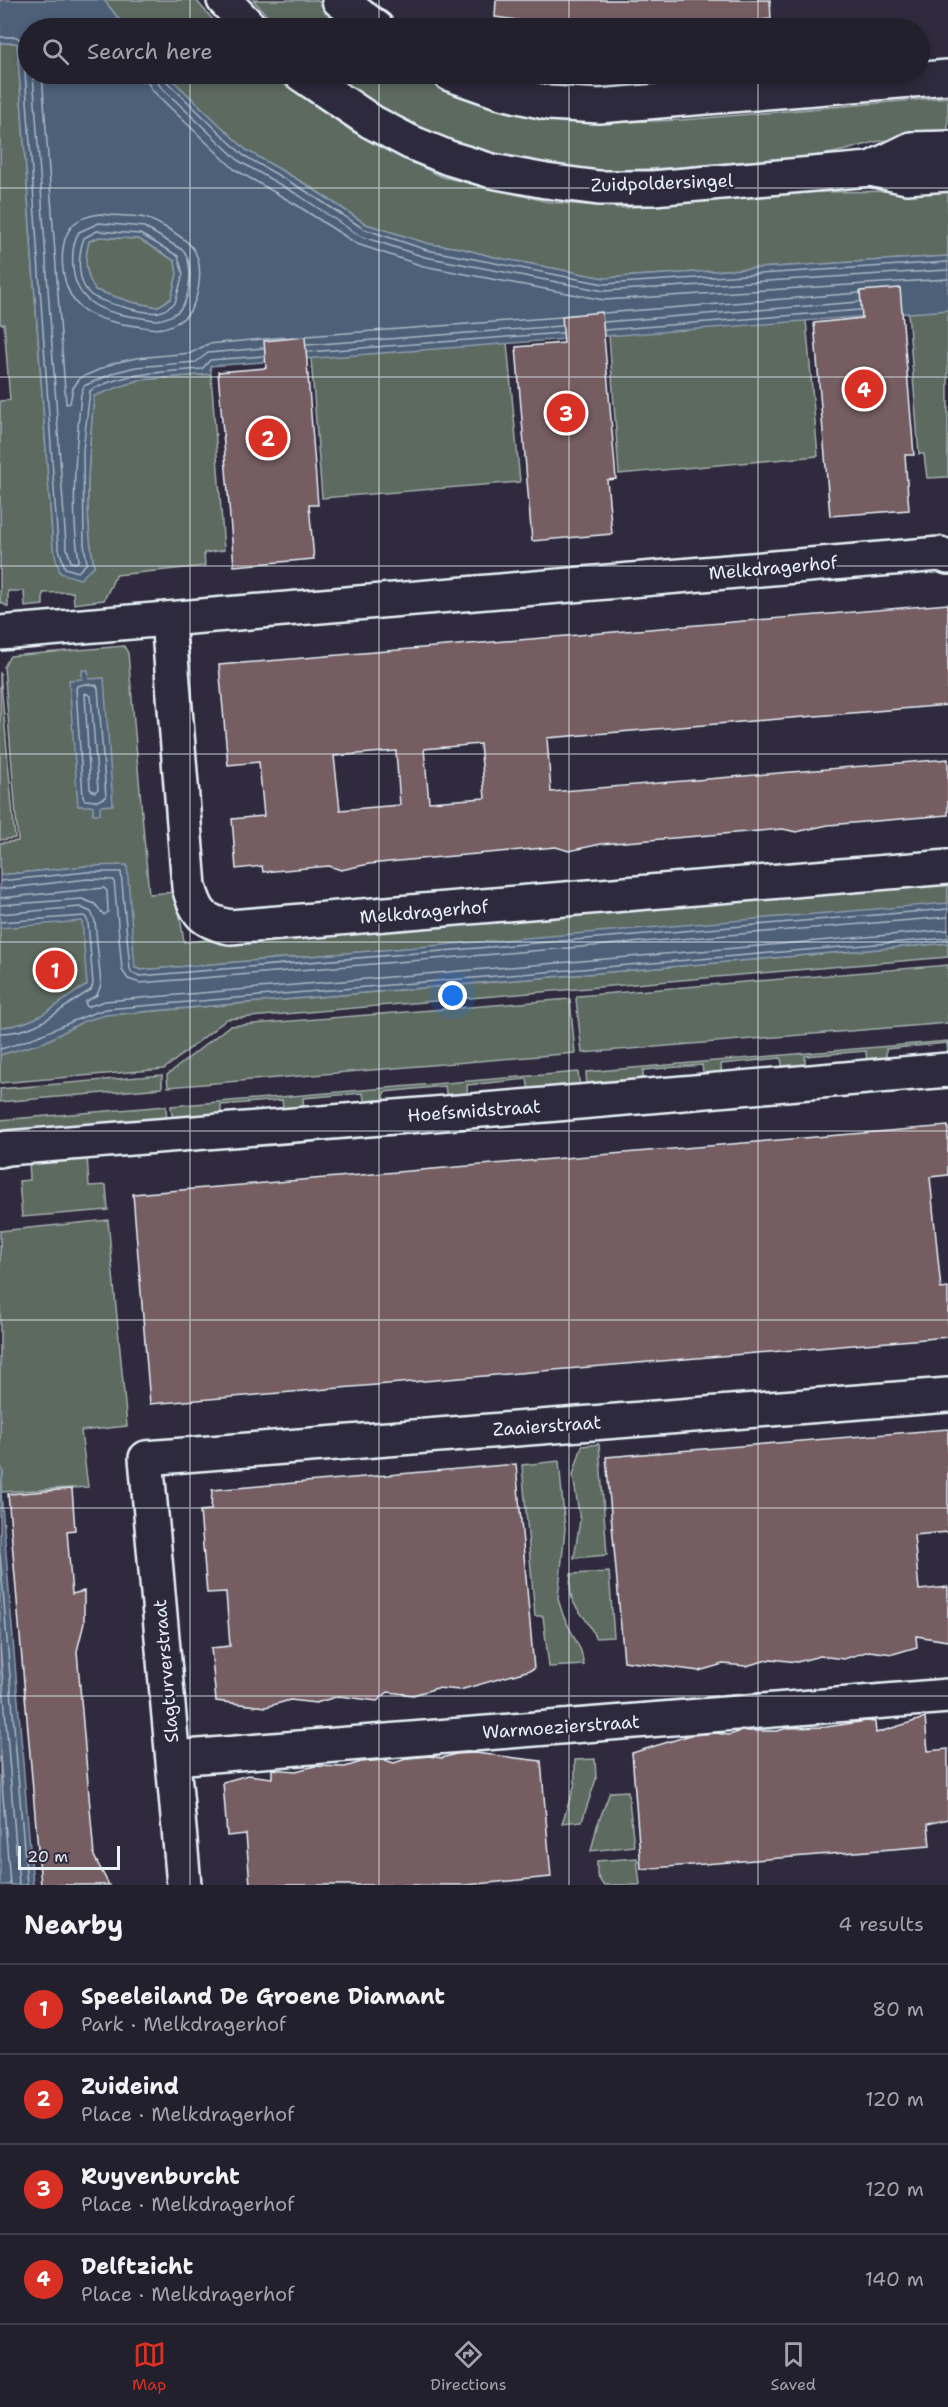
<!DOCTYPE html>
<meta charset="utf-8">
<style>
body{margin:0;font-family:"Shantell Sans",sans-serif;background:#2b2836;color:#f1f3f6}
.scale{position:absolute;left:18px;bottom:15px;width:102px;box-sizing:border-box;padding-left:6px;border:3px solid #e8f1f8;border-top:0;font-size:16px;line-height:21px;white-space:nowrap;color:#e8f1f8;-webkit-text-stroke:4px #2f2a3d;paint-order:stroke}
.you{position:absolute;left:453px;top:996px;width:21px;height:21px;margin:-15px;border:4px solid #fff;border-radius:50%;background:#1a73e8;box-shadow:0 0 0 9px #1a73e833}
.badge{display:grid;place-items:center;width:39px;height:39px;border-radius:50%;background:#d93025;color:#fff;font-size:20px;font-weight:700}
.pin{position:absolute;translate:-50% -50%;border:3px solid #fff;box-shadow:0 2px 6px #0006}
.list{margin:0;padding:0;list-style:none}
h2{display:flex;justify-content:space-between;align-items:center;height:78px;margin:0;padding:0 24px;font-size:26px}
h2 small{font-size:20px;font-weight:400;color:#a3a3aa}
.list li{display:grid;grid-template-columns:39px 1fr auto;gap:18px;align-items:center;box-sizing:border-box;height:90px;padding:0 24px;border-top:2px solid #403e4a}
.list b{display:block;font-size:22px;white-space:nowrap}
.list p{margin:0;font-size:20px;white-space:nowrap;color:#a3a3aa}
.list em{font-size:20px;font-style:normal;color:#a3a3aa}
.icon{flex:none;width:33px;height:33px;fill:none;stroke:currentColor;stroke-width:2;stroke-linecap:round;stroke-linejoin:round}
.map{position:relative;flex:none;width:948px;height:1885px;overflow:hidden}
.search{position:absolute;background:#23202e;box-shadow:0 3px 9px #0003;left:18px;right:18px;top:18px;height:66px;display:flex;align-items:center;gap:15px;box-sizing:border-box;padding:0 21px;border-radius:33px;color:#a3a3aa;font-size:22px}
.sheet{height:438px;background:#23202e}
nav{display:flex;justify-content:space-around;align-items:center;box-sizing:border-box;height:84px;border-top:2px solid #403e4a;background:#23202e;font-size:16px;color:#a3a3aa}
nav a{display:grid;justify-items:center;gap:3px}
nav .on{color:#d93025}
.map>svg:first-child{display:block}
.green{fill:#5d6a60;stroke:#a2aeac;stroke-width:1.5}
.water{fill:#4d6178;stroke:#8b9bab;stroke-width:1.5;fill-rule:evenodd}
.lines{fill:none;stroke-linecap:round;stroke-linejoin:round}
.shore{stroke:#aab7c5;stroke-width:1.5}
.building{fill:#745d62;stroke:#e8f1f8;stroke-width:1.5;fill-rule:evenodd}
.minor-casing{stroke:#e8f1f8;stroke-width:38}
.minor{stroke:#2f2a3d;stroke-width:33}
.grid{fill:none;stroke:#e8f1f8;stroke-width:1.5;stroke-opacity:0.55}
.labels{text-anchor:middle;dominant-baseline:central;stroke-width:5;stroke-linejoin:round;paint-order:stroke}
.street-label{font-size:18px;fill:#e8f1f8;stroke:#2f2a3d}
</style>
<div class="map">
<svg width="948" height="1885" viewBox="0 0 948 1885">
<rect width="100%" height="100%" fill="#2f2a3d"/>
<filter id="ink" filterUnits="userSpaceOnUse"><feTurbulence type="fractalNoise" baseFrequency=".0167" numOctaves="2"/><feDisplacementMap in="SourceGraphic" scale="12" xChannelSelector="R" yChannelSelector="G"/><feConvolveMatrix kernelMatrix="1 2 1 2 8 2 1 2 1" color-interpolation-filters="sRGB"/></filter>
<g filter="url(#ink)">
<g class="green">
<polygon points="104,0 196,0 220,28 126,28"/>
<polygon points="253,0 317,0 349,28 278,28"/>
<path d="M0,43H17L53,548L94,566C83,511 89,451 94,395L139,380L211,374L224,550L204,553L205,566L116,575L104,600L74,604L73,592L43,593V605L25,607L24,591H8V607L0,602V401L10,400L4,324H0Z"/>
<polygon points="166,74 269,74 353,132 398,156 443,177 549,202 622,208 821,192 898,191 948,187 948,256 604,278 494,257 460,248 429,244 366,224 307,185 246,150"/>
<path d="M332,74H419L480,100L566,119L623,122L681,120L948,97V136C926,138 902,138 880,141C864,144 848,151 832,153C801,159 768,159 737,162C684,167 631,172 578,169C496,164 397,125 332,74Z"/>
<path d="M99,237L139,239L175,261L177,274L171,299L157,307L131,302L95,290C85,274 84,259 89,241Z"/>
<polygon points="948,310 948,477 927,478 924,454 919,454 908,312"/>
<polygon points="806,320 818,456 619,474 609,335"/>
<polygon points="507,343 520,482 322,498 311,358"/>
<polygon points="124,646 128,653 149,894 176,892 184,942 948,878 948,904 141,970 135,968 87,866 0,875 0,843 18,841 4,667 10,656"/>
<polygon points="0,672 15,838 0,840"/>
<polygon points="98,909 119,1014 948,943 948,957 227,1019 164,1069 0,1083 0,917"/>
<polygon points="948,965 948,1023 582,1053 576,999 578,996"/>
<polygon points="570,999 575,1053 168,1087 167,1075 229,1026"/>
<polygon points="948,1041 948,1054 947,1043 886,1049 886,1062 867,1064 866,1051 805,1056 805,1069 783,1071 781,1058 721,1064 722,1076 704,1078 702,1065 643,1070 643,1083 587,1088 586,1072"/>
<polygon points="578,1072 580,1088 529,1092 527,1079 467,1085 468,1098 447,1099 445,1086 384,1092 385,1105 365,1106 363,1093 303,1098 304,1112 284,1114 282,1100 221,1105 221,1119 173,1123 171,1106"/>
<polygon points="162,1075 162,1088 0,1102 0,1089"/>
<polygon points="166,1106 167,1123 0,1137 0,1120"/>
<polygon points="87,1156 89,1186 106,1185 108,1210 22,1217 19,1181 30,1180 29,1160"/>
<polygon points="108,1220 127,1426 81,1431 88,1487 1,1492 3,1471 0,1465 0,1231"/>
<polygon points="599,1444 607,1555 574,1558 580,1520 573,1475 582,1446"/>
<polygon points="559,1461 565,1529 558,1599 563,1615 581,1651 584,1665 549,1667 543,1616 535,1616 522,1465"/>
<path d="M609,1572L614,1637L595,1638C586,1608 566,1613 571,1574Z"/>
<polygon points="595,1759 596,1779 582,1821 562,1823 575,1784 575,1760"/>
<polygon points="628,1791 634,1846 591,1851 597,1826 610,1792"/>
<polygon points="637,1858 640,1885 603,1885 597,1875 597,1861"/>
</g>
<g class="water">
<path d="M0,0H104L126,28H28V74H166L246,150L307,185L366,224L429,244L460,248L494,257L604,278L948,256V310L210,366L211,374L139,380L94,396C89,451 83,511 94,566L80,579L60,573L53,548L17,43H0ZM99,237L139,239L175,261L177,274L171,299L157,307L131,302L95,290C85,274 84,259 89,241Z"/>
<polygon points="82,670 88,670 89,679 104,678 113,805 100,806 100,814 93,814 93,806 78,806 69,680 82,679"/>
<path d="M127,865L135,968L141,970L948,903V943L106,1015L84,1021L45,1042L0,1055V1027C39,1025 56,1003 87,985L82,921L0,928V875L87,866Z"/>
<polygon points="0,1465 3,1471 1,1492 33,1885 0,1885"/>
</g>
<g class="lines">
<g class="shore">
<path d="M0,37H17L23,43L58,546L65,568L78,572L87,563L84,544L83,450L90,391C123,372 164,372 202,369L210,360L264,356"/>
<path d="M33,74L66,545L71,562L76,563L79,560C70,507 76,448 81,394L84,386L116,372L136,367L196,362L208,353L263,348"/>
<polyline points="42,74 66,404 70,403 73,388 80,378 114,363 136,358 191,353 208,344 286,337"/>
<polyline points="146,74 148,83 153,91 234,169 295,204 357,244 423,266 604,300 948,279"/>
<polyline points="155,74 159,85 239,161 300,196 360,236 425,257 604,291 948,270"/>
<polyline points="163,74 165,80 243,155 304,190 364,229 427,250 604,284 948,262"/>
<path d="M100,214C112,216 134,215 145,218C156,221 184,237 191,246C205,261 200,295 190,311C182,323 163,331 150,328C129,325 98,322 81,308C61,292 56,247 71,227C77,219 90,215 100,214Z"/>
<path d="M99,223L144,227L184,251C193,264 191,296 181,308C176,315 163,320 155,320C119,314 77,313 73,268C72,256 72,243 79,232Z"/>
<path d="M97,231L140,234L178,256L183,274L175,303C171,306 164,311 159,312C147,315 101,302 91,295C76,283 78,254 84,238Z"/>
<polyline points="604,313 859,293"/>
<polyline points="604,322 859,302"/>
<polyline points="605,330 860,310"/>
<polyline points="306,336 561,317"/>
<polyline points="307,345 561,326"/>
<polyline points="308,352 562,333"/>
<polygon points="85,684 96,685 98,688 106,797 97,801 85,800 83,797 76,689 77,686"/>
<polygon points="85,693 91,696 98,789 95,792 90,789"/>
<polyline points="0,881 87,872 121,872 130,969 132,973 140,976 948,909"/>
<polyline points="0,889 88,879 114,880 122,970 128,979 140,983 948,917"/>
<polyline points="0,898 104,888 107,891 108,912 104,915 95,904 82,899 0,905"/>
<polyline points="0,914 80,907 91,912 95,921 101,985 97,995 85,1002 87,1007 105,1001 948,930"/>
<path d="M0,922L85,916L88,922L93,984L91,990C59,1008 40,1033 0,1033"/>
<path d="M0,1049C37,1040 69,1020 106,1009L948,938"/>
<polyline points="0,1554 27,1885"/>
<polyline points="0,1646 19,1885"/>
<polyline points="0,1757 10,1885"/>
</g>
</g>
<g class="building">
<polygon points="496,0 770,0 771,19 665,28 573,28 495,17"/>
<polygon points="900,288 914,455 905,455 909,510 830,516 814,323 862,318 860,291"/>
<polygon points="602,312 616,479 607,480 612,534 532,541 516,347 564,343 562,316"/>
<polygon points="305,337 318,505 309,505 314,559 234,566 218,372 266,368 264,341"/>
<path d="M948,604V705L547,738L551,792L948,759V815L828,825L796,832L783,829L601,844L569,851L556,847L419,859L369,864L341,870L329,866L263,872L262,866L236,869L232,819L264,816L259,762L228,765L219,665ZM480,744L485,798L429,802L424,749ZM396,751L400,805L340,810L334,756Z"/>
<polygon points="948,1126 948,1175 930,1177 941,1289 948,1288 948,1337 150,1404 133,1194"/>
<polygon points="948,1429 948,1532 914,1535 919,1590 948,1587 948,1641 916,1636 917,1647 893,1654 869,1651 844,1659 820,1656 797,1662 771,1659 746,1666 723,1664 699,1671 624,1661 606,1457"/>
<polygon points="516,1464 534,1669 460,1690 437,1688 413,1695 388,1692 377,1701 339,1696 316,1703 290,1700 266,1707 216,1701 211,1648 230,1646 226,1592 207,1593 200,1511 211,1510 212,1490"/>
<polygon points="72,1489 75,1530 67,1531 72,1594 84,1591 84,1623 77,1651 94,1856 109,1885 41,1885 8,1494"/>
<polygon points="925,1718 928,1751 948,1749 948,1819 928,1824 930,1846 641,1869 632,1753 691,1735 716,1733 729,1735 742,1731 777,1731 788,1728 826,1727 867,1721 875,1722 876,1733"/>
<polygon points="475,1753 541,1761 551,1877 466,1885 250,1885 246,1834 227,1836 223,1782 248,1775 272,1778 272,1769 296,1771 315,1766 345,1767 361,1762 384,1760 394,1763 409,1758 429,1756 442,1758 456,1754"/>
</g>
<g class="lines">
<defs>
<g id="minor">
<polyline points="224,0 251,28"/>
<polyline points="339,0 377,28"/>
<polyline points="301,74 372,122 410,142 449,158 492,171 546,181 599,188 653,188 870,169 906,177 948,174"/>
<polyline points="450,74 501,92 549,103 599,106 948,77"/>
<polyline points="870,169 911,149 948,148"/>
<path d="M168,619L189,887C197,914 202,921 230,927L948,867"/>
<polyline points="0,633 940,554 948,557"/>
<polyline points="0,1150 7,1148 545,1105 948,1070"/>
<polyline points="174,1758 948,1696"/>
<polyline points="184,1885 146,1458 948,1395"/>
</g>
</defs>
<use href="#minor" class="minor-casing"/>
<use href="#minor" class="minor"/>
</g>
</g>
<path class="grid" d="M190,0V28M379,0V28M569,0V28M758,0V28M190,74V1885M379,74V1885M569,74V1885M758,74V1885M0,188H948M0,377H948M0,566H948M0,754H948M0,942H948M0,1131H948M0,1320H948M0,1508H948M0,1696H948"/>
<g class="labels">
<g class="street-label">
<text transform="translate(662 183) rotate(-2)">Zuidpoldersingel</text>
<text transform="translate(773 568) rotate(-5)">Melkdragerhof</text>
<text transform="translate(424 912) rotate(-5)">Melkdragerhof</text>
<text transform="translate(474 1111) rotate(-4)">Hoefsmidstraat</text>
<text transform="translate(547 1426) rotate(-4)">Zaaierstraat</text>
<text transform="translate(166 1671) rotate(-95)">Slagturverstraat</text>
<text transform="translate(561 1727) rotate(-4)">Warmoezierstraat</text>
</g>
</g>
</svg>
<div class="scale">20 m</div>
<div class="you"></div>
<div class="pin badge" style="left:55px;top:970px">1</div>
<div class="pin badge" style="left:268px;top:438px">2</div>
<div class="pin badge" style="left:566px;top:413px">3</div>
<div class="pin badge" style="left:864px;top:389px">4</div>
<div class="search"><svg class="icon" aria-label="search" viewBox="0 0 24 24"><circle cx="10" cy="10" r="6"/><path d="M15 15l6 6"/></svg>Search here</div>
</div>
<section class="sheet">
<h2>Nearby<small>4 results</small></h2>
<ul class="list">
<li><span class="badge">1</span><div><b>Speeleiland De Groene Diamant</b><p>Park · Melkdragerhof</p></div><em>80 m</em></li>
<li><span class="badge">2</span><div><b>Zuideind</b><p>Place · Melkdragerhof</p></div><em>120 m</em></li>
<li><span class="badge">3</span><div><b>Ruyvenburcht</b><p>Place · Melkdragerhof</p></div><em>120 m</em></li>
<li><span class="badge">4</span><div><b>Delftzicht</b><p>Place · Melkdragerhof</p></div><em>140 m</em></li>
</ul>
</section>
<nav>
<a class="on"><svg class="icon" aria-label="map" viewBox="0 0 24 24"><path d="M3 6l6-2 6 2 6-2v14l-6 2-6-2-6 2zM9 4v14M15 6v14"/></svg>Map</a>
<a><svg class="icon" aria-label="directions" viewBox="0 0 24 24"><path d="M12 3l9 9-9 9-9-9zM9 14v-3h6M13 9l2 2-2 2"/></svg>Directions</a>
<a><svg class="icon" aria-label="saved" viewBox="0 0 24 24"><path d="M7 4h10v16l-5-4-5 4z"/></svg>Saved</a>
</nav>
